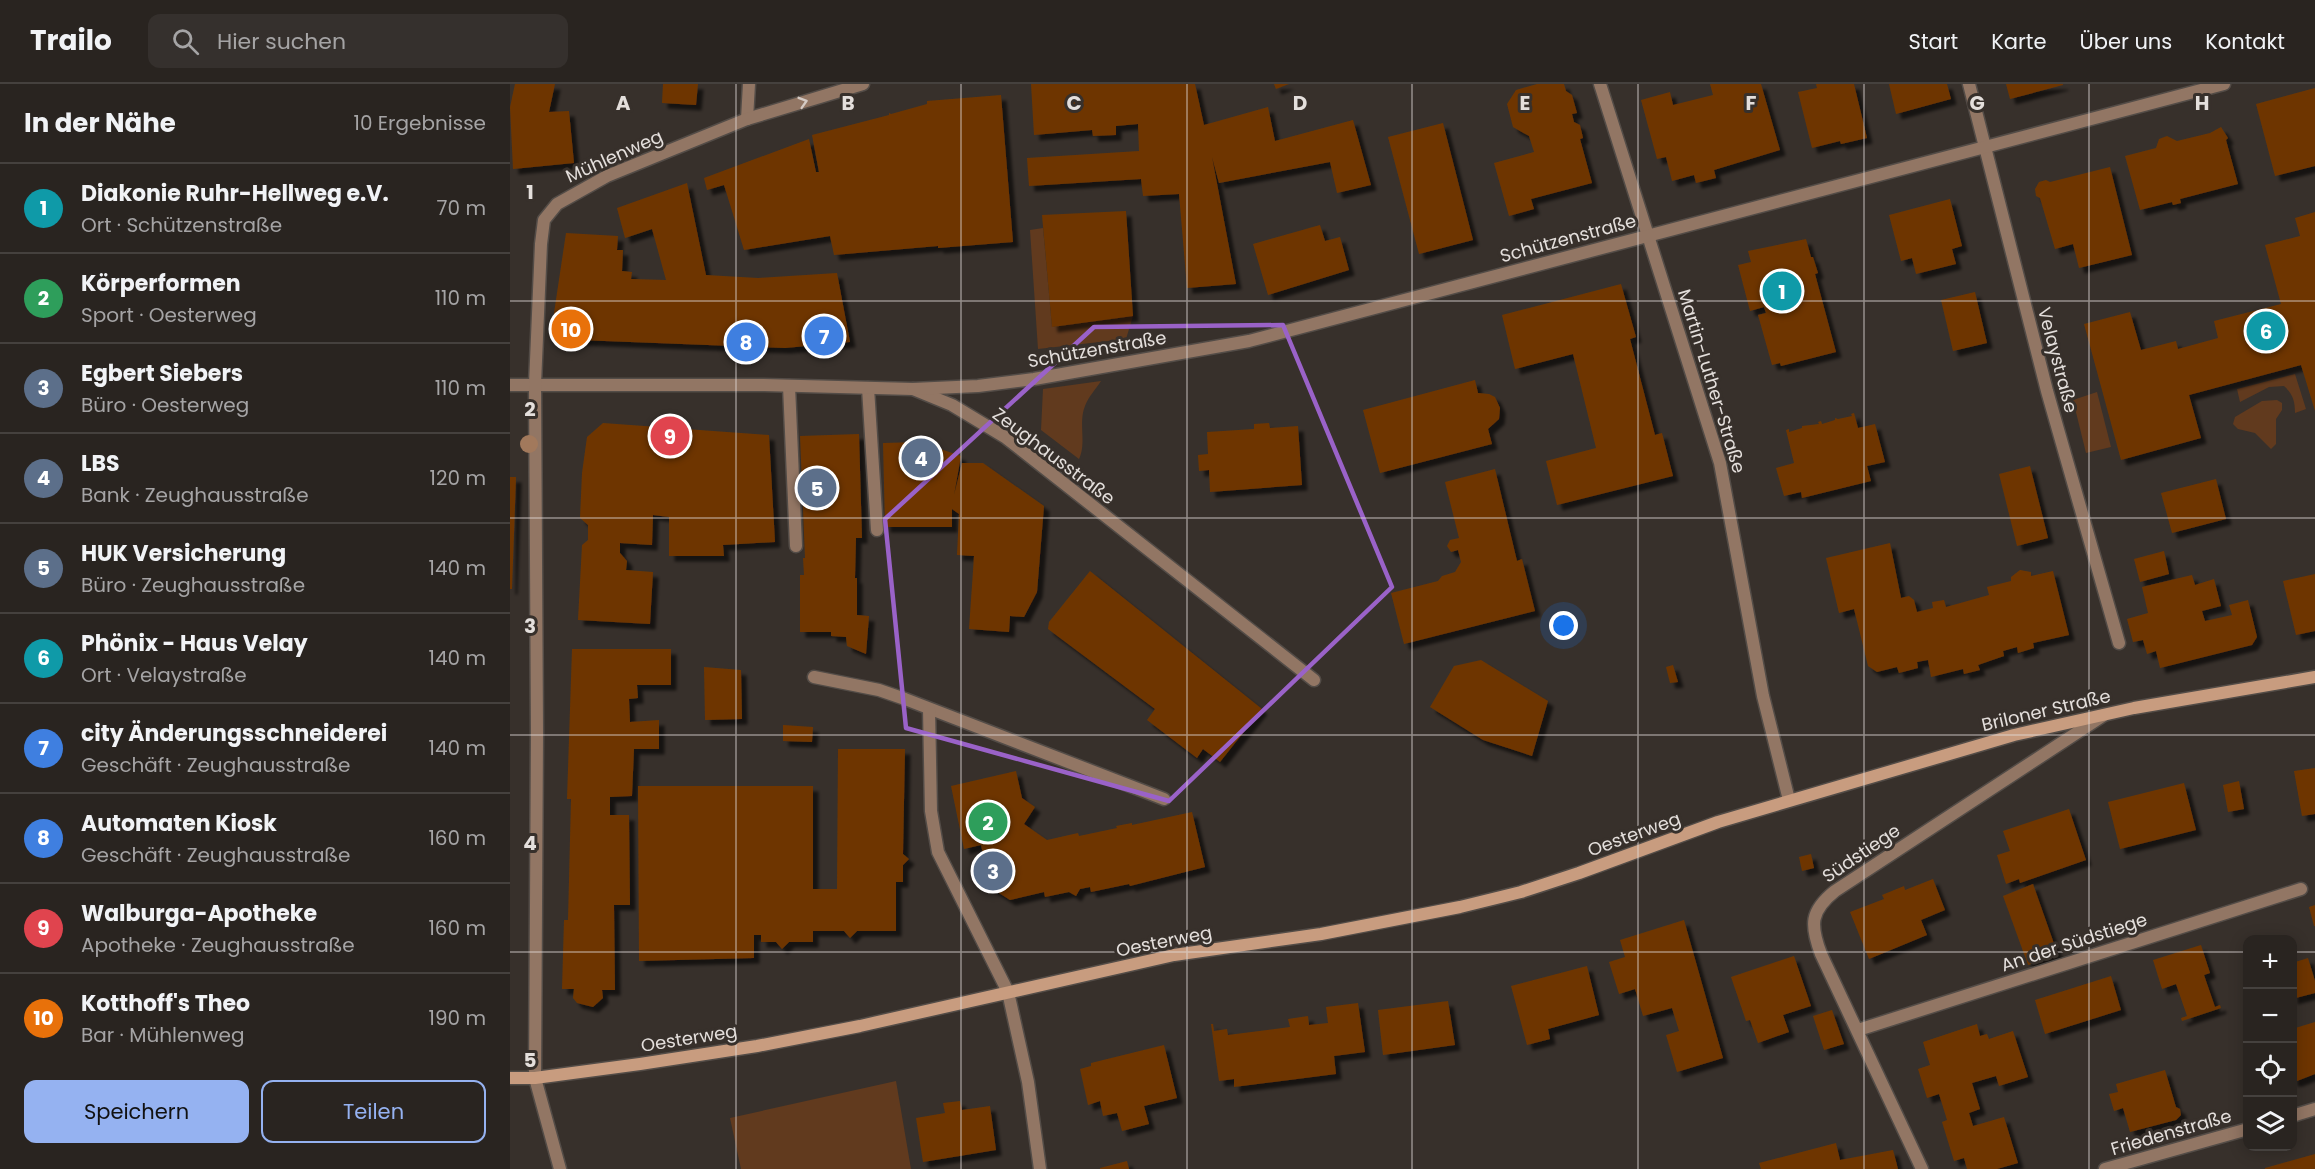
<!DOCTYPE html>
<html lang="de">
<meta charset="utf-8">
<style>
body{margin:0;font-family:Poppins,sans-serif;background:#35302d;color:#f1f3f6}
.controls{position:absolute;right:18px;bottom:18px;display:grid;overflow:hidden;border-radius:12px;box-shadow:0 3px 15px #0003}
.controls button{width:54px;height:54px;display:grid;place-items:center;padding:0;border:0;border-bottom:2px solid #45413e;background:#292420;color:#f1f3f6;font:30px sans-serif}
.you{position:absolute;left:1054px;top:542px;width:21px;height:21px;margin:-15px;border:4px solid #fff;border-radius:50%;background:#1a73e8;box-shadow:0 0 0 9px #1a73e833}
.badge{display:grid;place-items:center;width:39px;height:39px;border-radius:50%;background:#95b2f1;color:#fff;font-size:20px;font-weight:700}
.pin{position:absolute;translate:-50% -50%;border:3px solid #fff;box-shadow:0 2px 6px #0006}
.list{margin:0;padding:0;list-style:none}
h2{display:flex;justify-content:space-between;align-items:center;height:78px;margin:0;padding:0 24px;font-size:26px}
h2 small{font-size:20px;font-weight:400;color:#a5a4a5}
.list li{display:grid;grid-template-columns:39px 1fr auto;gap:18px;align-items:center;box-sizing:border-box;height:90px;padding:0 24px;border-top:2px solid #45413e}
.list b{display:block;font-size:22px;white-space:nowrap}
.list p{margin:0;font-size:20px;white-space:nowrap;color:#a5a4a5}
.list em{font-size:20px;font-style:normal;color:#a5a4a5}
.actions{display:flex;gap:12px;padding:18px 24px}
.actions a{flex:1;padding:14px 0;border:2px solid #95b2f1;border-radius:12px;text-align:center;font-size:21px;color:#95b2f1}
.actions .main{background:#95b2f1;color:#111}
.icon{flex:none;width:33px;height:33px;fill:none;stroke:currentColor;stroke-width:2;stroke-linecap:round;stroke-linejoin:round}
.map{position:relative;flex:none;width:1805px;height:1085px;overflow:hidden}
header{display:flex;align-items:center;gap:36px;box-sizing:border-box;height:84px;padding:0 30px;background:#292420;border-bottom:2px solid #45413e}
header strong{font-size:28px}
nav{display:flex;gap:33px;margin-inline-start:auto;font-size:21px}
.search{width:420px;height:54px;background:#35302d;display:flex;align-items:center;gap:15px;box-sizing:border-box;padding:0 21px;border-radius:12px;color:#a5a4a5;font-size:22px}
main{display:flex}
aside{flex:1;background:#292420}
.map>svg:first-child{display:block}
.green{fill:#613a1e}
.building{fill:#6e3601;filter:url(#shadow)}
.lines{fill:none;stroke-linecap:round;stroke-linejoin:round}
.service-casing{stroke:#534c47;stroke-width:15}
.minor-casing{stroke:#534c47;stroke-width:15}
.secondary-casing{stroke:#534c47;stroke-width:15}
.service{stroke:#927664;stroke-width:12}
.minor{stroke:#927664;stroke-width:12}
.secondary{stroke:#c89c7f;stroke-width:12}
.tree{fill:#a2795c}
.oneway{stroke:#d4cac4}
.marked{fill:none;stroke:#9a62c8;stroke-width:4.5;stroke-linejoin:round}
.grid{fill:none;stroke:#e4dfdc;stroke-width:1.5;stroke-opacity:0.55}
.labels{text-anchor:middle;dominant-baseline:central;stroke-width:6;stroke-linejoin:round;paint-order:stroke}
.street-label{font-size:18px;fill:#e4dfdc;stroke:#37302b}
.grid-label{font-size:20px;text-anchor:middle;font-weight:bold;fill:#e4dfdc;stroke:#37302b;stroke-width:6;stroke-linejoin:round;paint-order:stroke}
</style>
<header>
<strong>Trailo</strong>
<div class="search"><svg class="icon" aria-label="search" viewBox="0 0 24 24"><circle cx="10" cy="10" r="6"/><path d="M15 15l6 6"/></svg>Hier suchen</div>
<nav><a>Start</a><a>Karte</a><a>Über uns</a><a>Kontakt</a></nav>
</header>
<main>
<aside>
<h2>In der Nähe<small>10 Ergebnisse</small></h2>
<ul class="list">
<li><span class="badge" style="background:#0f9aa8">1</span><div><b>Diakonie Ruhr-Hellweg e.V.</b><p>Ort · Schützenstraße</p></div><em>70 m</em></li>
<li><span class="badge" style="background:#2e9e5b">2</span><div><b>Körperformen</b><p>Sport · Oesterweg</p></div><em>110 m</em></li>
<li><span class="badge" style="background:#5c6f8a">3</span><div><b>Egbert Siebers</b><p>Büro · Oesterweg</p></div><em>110 m</em></li>
<li><span class="badge" style="background:#5c6f8a">4</span><div><b>LBS</b><p>Bank · Zeughausstraße</p></div><em>120 m</em></li>
<li><span class="badge" style="background:#5c6f8a">5</span><div><b>HUK Versicherung</b><p>Büro · Zeughausstraße</p></div><em>140 m</em></li>
<li><span class="badge" style="background:#0f9aa8">6</span><div><b>Phönix - Haus Velay</b><p>Ort · Velaystraße</p></div><em>140 m</em></li>
<li><span class="badge" style="background:#3f7fe0">7</span><div><b>city Änderungsschneiderei</b><p>Geschäft · Zeughausstraße</p></div><em>140 m</em></li>
<li><span class="badge" style="background:#3f7fe0">8</span><div><b>Automaten Kiosk</b><p>Geschäft · Zeughausstraße</p></div><em>160 m</em></li>
<li><span class="badge" style="background:#e0444e">9</span><div><b>Walburga-Apotheke</b><p>Apotheke · Zeughausstraße</p></div><em>160 m</em></li>
<li><span class="badge" style="background:#e8710a">10</span><div><b>Kotthoff's Theo</b><p>Bar · Mühlenweg</p></div><em>190 m</em></li>
</ul>
<div class="actions"><a class="main">Speichern</a><a>Teilen</a></div>
</aside>
<div class="map">
<svg width="1805" height="1085" viewBox="0 0 1805 1085">
<defs>
<filter id="shadow"><feDropShadow dx="5.5" dy="5.5" stdDeviation="1.5" flood-color="#0009"/></filter>
</defs>
<rect width="100%" height="100%" fill="#37302b"/>
<g class="green">
<polygon points="533,144 542,243 623,232 616,255 528,265 520,146"/>
<path d="M1785,290L1796,325L1785,329C1785,317 1783,310 1774,302L1759,303L1730,318L1727,305Z"/>
<path d="M591,297C586,305 578,313 575,322C568,339 577,359 569,375L531,346L533,305Z"/>
<polygon points="1587,308 1601,363 1576,369 1563,316"/>
<polygon points="1767,316 1772,319 1772,326 1766,335 1766,360 1761,365 1745,349 1728,345 1723,340 1725,333 1752,317"/>
<polygon points="386,997 401,1085 231,1085 220,1034"/>
</g>
<g class="building">
<polygon points="5,0 45,0 39,28 59,27 64,79 3,85 0,23"/>
<polygon points="153,0 188,0 186,21 152,19"/>
<polygon points="521,0 685,0 694,41 758,23 765,57 843,36 861,101 827,109 820,78 709,99 702,73 726,200 677,204 669,110 633,112 631,95 519,102 517,74 629,67 628,40 606,42 606,51 583,52 582,46 524,51"/>
<polygon points="764,0 779,0 766,5"/>
<polygon points="1027,0 1054,0 1056,7 1062,11 1067,29 1062,30 1064,38 1070,41 1073,54 1070,55 1082,99 1021,115 1024,125 999,132 984,79 1024,68 1019,52 1003,43 997,20 1006,6"/>
<polygon points="1200,0 1251,0 1270,66 1204,86 1206,94 1186,99 1184,91 1162,97 1156,73 1147,75 1131,16 1160,8 1163,21 1203,11"/>
<polygon points="1306,0 1344,0 1357,54 1331,60 1330,57 1302,64 1288,8 1307,4"/>
<polygon points="1379,0 1437,0 1441,15 1386,30"/>
<polygon points="1496,0 1553,0 1553,1 1500,15"/>
<polygon points="1805,4 1805,82 1765,92 1746,20"/>
<polygon points="491,11 503,158 428,164 428,162 324,171 320,152 234,166 214,101 197,106 194,94 299,55 306,88 309,88 302,51 379,31 379,29 381,30 417,20 417,17"/>
<polygon points="933,39 963,156 909,170 878,53"/>
<polygon points="1711,43 1718,54 1716,56 1728,100 1670,115 1671,119 1663,121 1662,118 1630,126 1615,72 1646,64 1649,55 1657,52 1667,57 1700,49"/>
<polygon points="1600,83 1622,171 1569,184 1563,160 1545,165 1530,114 1526,112 1525,105 1529,98 1536,96 1540,98"/>
<polygon points="177,99 196,191 248,194 327,189 340,258 275,264 43,255 44,229 56,149 108,152 107,166 113,166 112,187 122,188 121,195 156,196 142,145 115,154 107,124"/>
<polygon points="1440,115 1452,162 1442,165 1446,180 1406,190 1402,174 1391,177 1379,131"/>
<polygon points="616,127 623,232 542,243 532,131"/>
<polygon points="1805,128 1805,327 1791,281 1679,311 1691,354 1611,376 1574,240 1620,228 1631,266 1666,257 1668,265 1708,254 1704,237 1771,220 1755,161 1790,152 1785,134"/>
<polygon points="810,141 815,157 830,153 839,186 758,211 743,160"/>
<polygon points="1296,155 1301,173 1303,173 1308,189 1305,190 1326,268 1271,282 1270,279 1262,281 1248,231 1256,229 1254,223 1240,227 1228,181 1241,178 1238,167"/>
<polygon points="1111,200 1126,253 1120,255 1145,351 1152,349 1163,392 1047,421 1036,377 1086,364 1063,270 1005,285 992,231"/>
<polygon points="1465,208 1477,259 1443,267 1431,216"/>
<polygon points="965,296 968,309 979,310 985,313 990,324 989,335 978,345 982,360 870,389 853,326"/>
<polygon points="1344,329 1348,344 1365,340 1375,378 1357,382 1361,397 1292,414 1291,408 1274,412 1266,384 1284,379 1276,346 1279,345 1279,348 1292,344 1292,342 1309,340 1308,338 1311,337 1312,340 1325,336 1325,334 1328,335 1342,332 1341,330"/>
<polygon points="93,339 259,351 265,458 213,461 214,472 159,472 159,433 143,431 142,461 110,459 110,469 117,477 116,486 143,488 140,540 68,536 72,461 78,456 78,441 70,434 72,389 77,353"/>
<polygon points="759,339 760,344 788,342 792,401 700,408 699,386 689,387 688,371 698,370 697,348 744,345 744,340"/>
<polygon points="349,350 352,454 346,454 345,494 347,494 347,531 359,532 356,570 337,562 336,553 321,552 321,548 290,548 290,491 294,491 293,474 295,474 290,352"/>
<polygon points="410,358 451,372 444,411 452,379 473,379 534,422 527,508 514,533 500,532 499,548 459,545 464,472 447,471 449,430 442,425 442,443 375,443 373,359"/>
<polygon points="1520,382 1538,454 1507,462 1489,390"/>
<polygon points="985,385 1007,477 1012,475 1025,527 894,560 881,509 928,497 932,492 945,488 951,478 948,466 941,468 937,462 940,456 949,454 935,398"/>
<polygon points="0,393 6,393 2,505 0,505"/>
<polygon points="1706,395 1716,435 1662,449 1651,409"/>
<polygon points="1380,459 1391,514 1399,512 1404,516 1407,528 1423,524 1422,518 1434,516 1436,523 1479,511 1477,503 1501,497 1501,493 1510,486 1521,488 1521,492 1543,487 1559,551 1523,559 1524,564 1508,569 1507,563 1493,567 1494,572 1468,581 1470,586 1454,590 1453,585 1421,593 1418,576 1407,578 1408,584 1389,589 1387,583 1367,588 1358,582 1344,525 1329,529 1316,474"/>
<polygon points="1654,467 1659,490 1630,498 1624,475"/>
<polygon points="580,487 752,625 710,678 693,665 687,674 637,636 645,625 538,545 539,538"/>
<polygon points="1805,490 1805,547 1786,551 1773,497"/>
<polygon points="1682,491 1685,501 1704,495 1711,522 1692,527 1695,537 1722,531 1719,521 1738,516 1747,553 1742,561 1650,584 1646,567 1637,570 1633,556 1623,558 1617,535 1638,529 1632,503"/>
<polygon points="62,565 161,565 161,601 127,601 128,614 119,615 120,638 149,636 149,665 124,665 122,712 100,713 100,731 119,731 120,821 104,821 105,906 92,906 93,914 83,923 67,919 63,914 64,905 52,905 54,836 58,836 61,715 57,715"/>
<polygon points="971,576 1038,617 1022,672 973,656 920,623 944,582"/>
<polygon points="1163,581 1168,598 1160,599 1156,583"/>
<polygon points="194,583 231,586 232,635 195,636"/>
<polygon points="273,641 303,643 302,658 273,657"/>
<polygon points="328,665 395,665 393,770 399,775 393,781 393,798 386,798 386,847 347,847 340,854 334,847 303,847 303,858 279,858 272,865 266,858 251,858 251,851 244,851 244,874 129,877 128,702 303,702 303,805 327,805"/>
<polygon points="1805,684 1805,730 1792,732 1784,687"/>
<polygon points="506,687 512,714 525,723 514,740 537,756 568,749 569,752 607,744 606,742 622,739 622,741 682,728 695,783 620,802 619,800 581,808 580,803 570,805 566,812 559,808 535,813 534,808 500,816 473,799 478,792 471,761 454,765 441,702"/>
<polygon points="1729,697 1734,725 1718,728 1713,701"/>
<polygon points="1674,699 1686,746 1610,765 1598,718"/>
<polygon points="1559,725 1576,776 1510,799 1509,795 1496,800 1487,771 1500,767 1493,747"/>
<polygon points="1301,770 1304,784 1292,787 1289,773"/>
<polygon points="1423,795 1435,826 1411,836 1417,851 1359,875 1340,828 1374,815 1372,811 1394,802 1395,806"/>
<polygon points="1523,800 1548,871 1518,881 1493,812"/>
<polygon points="1805,821 1805,842 1804,842 1799,823"/>
<polygon points="1174,836 1213,974 1167,988 1156,951 1169,947 1162,924 1133,932 1125,905 1109,910 1099,878 1115,873 1110,856"/>
<polygon points="1691,861 1700,889 1694,891 1705,923 1710,921 1711,924 1672,937 1671,934 1677,932 1666,900 1652,905 1643,876"/>
<polygon points="1284,872 1301,922 1273,931 1279,948 1248,959 1240,936 1236,937 1221,893"/>
<polygon points="1798,874 1805,897 1805,909 1782,915 1782,879"/>
<polygon points="1077,882 1089,931 1038,945 1040,955 1017,961 1001,902"/>
<polygon points="1601,892 1611,926 1535,950 1525,916"/>
<polygon points="938,917 945,961 873,971 868,926"/>
<polygon points="848,919 855,968 824,972 826,990 724,1003 724,995 709,997 701,940 703,940 704,947 717,945 718,951 780,943 778,935 798,932 799,941 818,939 816,923"/>
<polygon points="1322,926 1334,960 1314,966 1303,932"/>
<polygon points="1805,938 1805,990 1787,997 1782,997 1782,945"/>
<polygon points="1467,940 1470,952 1477,950 1479,955 1503,947 1518,993 1489,1002 1486,992 1462,999 1470,1025 1459,1029 1463,1042 1494,1033 1508,1079 1487,1085 1457,1085 1454,1074 1444,1077 1432,1038 1437,1036 1429,1010 1417,1014 1408,985 1420,981 1413,958"/>
<polygon points="654,961 667,1014 634,1022 639,1040 612,1047 607,1029 593,1032 590,1017 578,1021 570,985 581,982 581,979"/>
<polygon points="1655,986 1666,1023 1670,1025 1671,1031 1666,1036 1620,1048 1613,1024 1604,1027 1599,1010 1608,1008 1606,1000"/>
<polygon points="450,1017 452,1026 480,1022 486,1066 413,1078 406,1034 435,1029 433,1019"/>
<polygon points="1326,1059 1330,1076 1383,1066 1388,1085 1251,1085 1249,1079"/>
<polygon points="1805,1070 1805,1085 1755,1085 1755,1084"/>
<polygon points="617,1077 619,1085 590,1085 590,1084"/>
</g>
<g class="lines">
<defs>
<g id="service">
<polyline points="279,302 286,462"/>
<polyline points="358,304 367,446"/>
<polyline points="304,593 369,606 395,615 654,715"/>
<polyline points="419,625 421,727 428,768 498,908"/>
</g>
<g id="minor">
<polyline points="1090,0 1210,379 1253,612 1279,716"/>
<polyline points="1459,0 1537,307 1609,559"/>
<polyline points="237,35 239,0"/>
<polyline points="0,301 254,301 403,305 442,321 495,353 804,596"/>
<polyline points="403,305 468,302 524,295 739,257 1714,0"/>
<polyline points="498,908 518,998 530,1085"/>
<polyline points="1348,946 1791,805"/>
<polyline points="1782,1032 1805,1025"/>
<polyline points="50,1085 25,994 27,649 25,300 31,160 34,136 47,120 97,92 237,35 353,0"/>
<path d="M1412,1085L1311,870C1300,841 1300,827 1325,807L1594,631"/>
<polyline points="1595,1085 1738,1045"/>
</g>
<polyline id="secondary" points="0,994 25,994 130,980 247,962 350,942 664,871 811,850 950,823 1011,808 1069,789 1208,738 1504,651 1624,624 1805,593"/>
</defs>
<use href="#service" class="service-casing"/>
<use href="#minor" class="minor-casing"/>
<use href="#secondary" class="secondary-casing"/>
<use href="#service" class="service"/>
<use href="#minor" class="minor"/>
<use href="#secondary" class="secondary"/>
</g>
<circle class="tree" cx="19" cy="360" r="9"/>
<defs><path id="oneway-chevron" d="M-2-3.5L2.5 0L-2 3.5" fill="none" stroke-width="1.6" stroke-linecap="round" stroke-linejoin="round" transform="scale(1.5)"/></defs>
<use class="oneway" href="#oneway-chevron" transform="translate(293 18) rotate(-17)"/>
<path class="marked" d="M773,241L882,503L659,717L396,644L375,435L584,243Z"/>
<path class="grid" d="M226,0V1085M451,0V1085M677,0V1085M902,0V1085M1128,0V1085M1354,0V1085M1579,0V1085M0,217H1805M0,434H1805M0,651H1805M0,868H1738M1782,868H1805"/>
<g class="labels">
<g class="street-label">
<text transform="translate(104 72) rotate(-24)">Mühlenweg</text>
<text transform="translate(1058 154) rotate(-15)">Schützenstraße</text>
<text transform="translate(587 265) rotate(-10)">Schützenstraße</text>
<text transform="translate(1548 276) rotate(75)">Velaystraße</text>
<text transform="translate(1202 297) rotate(73)">Martin-Luther-Straße</text>
<text transform="translate(544 372) rotate(37)">Zeughausstraße</text>
<text transform="translate(1536 626) rotate(-13)">Briloner Straße</text>
<text transform="translate(1124 750) rotate(-20)">Oesterweg</text>
<text transform="translate(1351 769) rotate(-34)">Südstiege</text>
<text transform="translate(654 857) rotate(-11)">Oesterweg</text>
<text transform="translate(1564 858) rotate(-18)">An der Südstiege</text>
<text transform="translate(179 954) rotate(-9)">Oesterweg</text>
<text transform="translate(1661 1048) rotate(-16)">Friedenstraße</text>
</g>
</g>
<g class="grid-label">
<text x="113" y="26">A</text>
<text x="338" y="26">B</text>
<text x="564" y="26">C</text>
<text x="790" y="26">D</text>
<text x="1015" y="26">E</text>
<text x="1241" y="26">F</text>
<text x="1467" y="26">G</text>
<text x="1692" y="26">H</text>
<text x="20" y="115">1</text>
<text x="20" y="332">2</text>
<text x="20" y="549">3</text>
<text x="20" y="766">4</text>
<text x="20" y="983">5</text>
</g>
</svg>
<div class="controls">
<button>+</button>
<button>−</button>
<button><svg class="icon" aria-label="locate" viewBox="0 0 24 24"><circle cx="12" cy="12" r="6"/><path d="M12 2v4M12 18v4M2 12h4M18 12h4"/></svg></button>
<button><svg class="icon" aria-label="layers" viewBox="0 0 24 24"><path d="M12 4l9 5-9 5-9-5zM3 14l9 5 9-5"/></svg></button>
</div>
<div class="you"></div>
<div class="pin badge" style="left:1272px;top:207px;background:#0f9aa8">1</div>
<div class="pin badge" style="left:478px;top:738px;background:#2e9e5b">2</div>
<div class="pin badge" style="left:483px;top:787px;background:#5c6f8a">3</div>
<div class="pin badge" style="left:411px;top:374px;background:#5c6f8a">4</div>
<div class="pin badge" style="left:307px;top:404px;background:#5c6f8a">5</div>
<div class="pin badge" style="left:1756px;top:247px;background:#0f9aa8">6</div>
<div class="pin badge" style="left:314px;top:252px;background:#3f7fe0">7</div>
<div class="pin badge" style="left:236px;top:258px;background:#3f7fe0">8</div>
<div class="pin badge" style="left:160px;top:352px;background:#e0444e">9</div>
<div class="pin badge" style="left:61px;top:245px;background:#e8710a">10</div>
</div>
</main>
